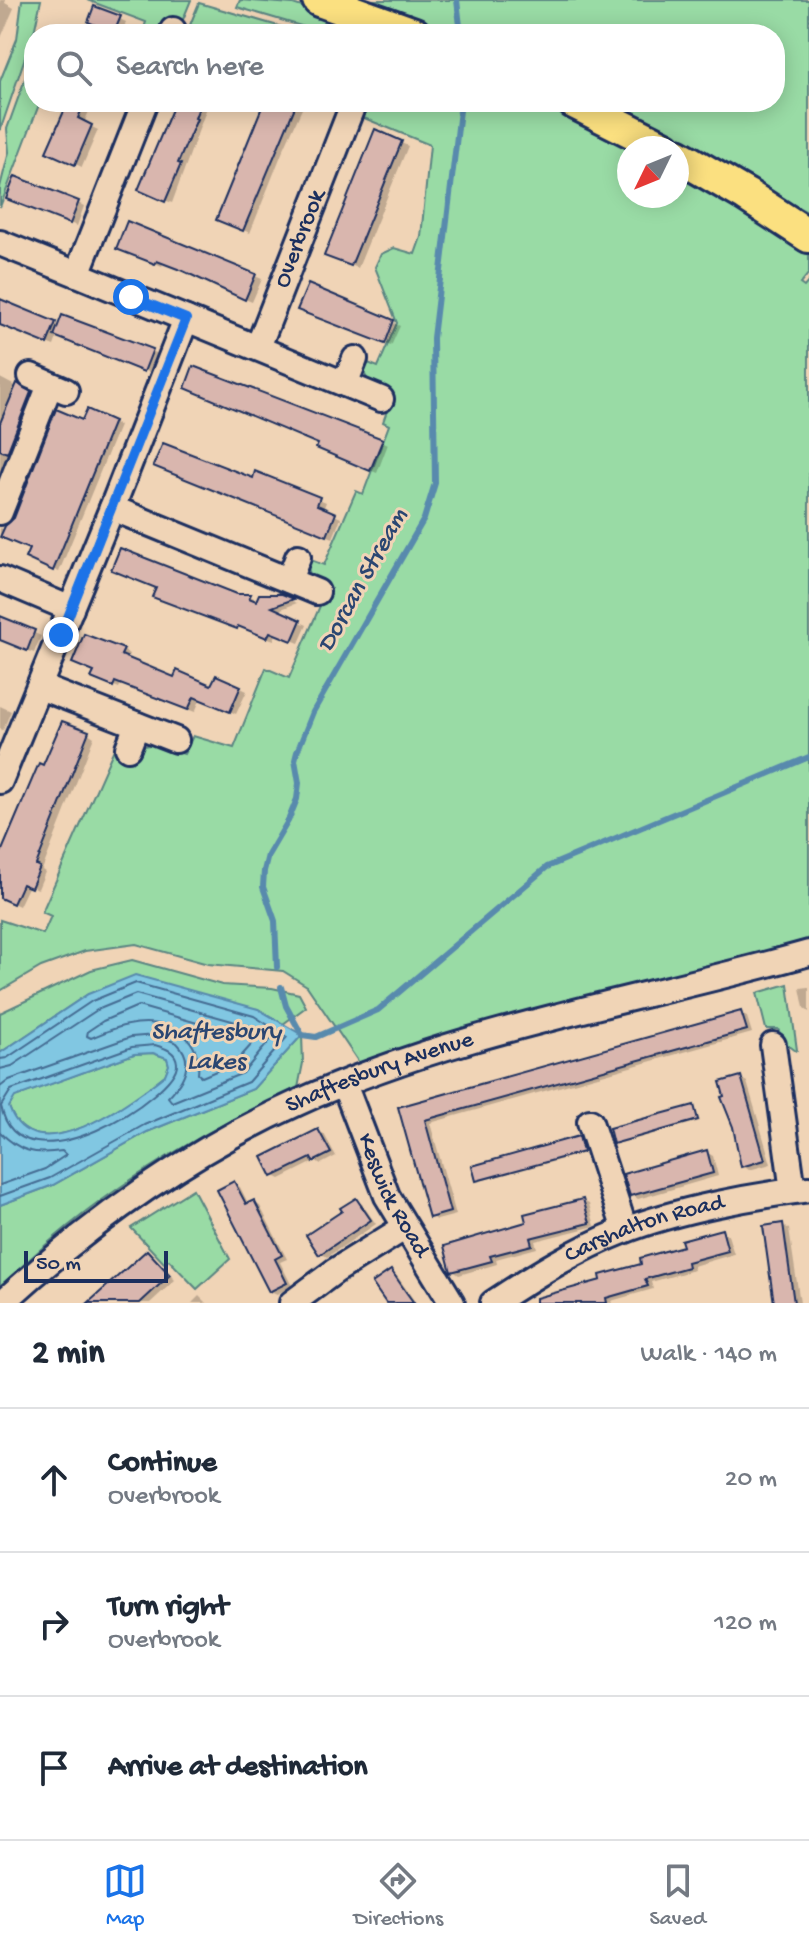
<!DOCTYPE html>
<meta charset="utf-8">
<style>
body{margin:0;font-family:"Gochi Hand",sans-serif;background:#f6f6f7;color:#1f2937}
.compass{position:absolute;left:617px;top:136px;width:72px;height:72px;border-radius:50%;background:#fff;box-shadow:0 4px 20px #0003;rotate:227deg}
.scale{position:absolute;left:24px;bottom:20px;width:144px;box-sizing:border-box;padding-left:8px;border:4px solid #1b2f5e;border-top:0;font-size:22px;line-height:28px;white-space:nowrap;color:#1b2f5e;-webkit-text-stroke:6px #f0d4b6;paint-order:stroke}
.stop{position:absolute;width:24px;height:24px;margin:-18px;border:6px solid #1a73e8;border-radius:50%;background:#fff}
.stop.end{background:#1a73e8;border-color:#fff;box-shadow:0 2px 8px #0008}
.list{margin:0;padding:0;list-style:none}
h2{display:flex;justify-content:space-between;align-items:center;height:104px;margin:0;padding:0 32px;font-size:34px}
h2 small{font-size:26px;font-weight:400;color:#747a83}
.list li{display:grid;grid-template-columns:52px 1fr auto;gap:24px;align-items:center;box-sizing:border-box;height:144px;padding:0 32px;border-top:2px solid #e0e1e3}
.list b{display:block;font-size:30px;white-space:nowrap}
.list p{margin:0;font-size:26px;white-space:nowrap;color:#747a83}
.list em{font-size:26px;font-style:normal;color:#747a83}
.icon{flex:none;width:44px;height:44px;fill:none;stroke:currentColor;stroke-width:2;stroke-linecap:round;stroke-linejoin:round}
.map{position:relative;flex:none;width:809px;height:1303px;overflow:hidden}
.search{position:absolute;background:#fff;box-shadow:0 4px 20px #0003;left:24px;right:24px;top:24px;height:88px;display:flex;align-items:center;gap:20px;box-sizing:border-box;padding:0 28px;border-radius:32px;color:#747a83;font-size:30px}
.sheet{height:536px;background:#fff}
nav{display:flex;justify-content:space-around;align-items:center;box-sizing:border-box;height:112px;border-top:2px solid #e0e1e3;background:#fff;font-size:22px;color:#747a83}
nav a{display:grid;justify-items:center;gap:4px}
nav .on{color:#1a73e8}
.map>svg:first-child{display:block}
.green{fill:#99dba5;stroke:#5a8582;stroke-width:2}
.water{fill:#81c7e2;stroke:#588aad;stroke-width:2;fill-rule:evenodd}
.shadow{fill:#0003}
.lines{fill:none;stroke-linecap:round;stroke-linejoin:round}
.shore{stroke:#446c93;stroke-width:2}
.stream{stroke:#588aad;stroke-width:6}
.building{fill:#d9b6ae;stroke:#1b2f5e;stroke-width:2}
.minor-casing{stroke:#1b2f5e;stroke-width:30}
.major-casing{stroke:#1b2f5e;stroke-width:38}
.minor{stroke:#f0d4b6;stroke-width:24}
.major{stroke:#fbe080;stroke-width:32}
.route{stroke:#1a73e8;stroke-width:10}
.labels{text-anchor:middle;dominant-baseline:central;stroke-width:6;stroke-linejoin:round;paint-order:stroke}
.street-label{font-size:24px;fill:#1b2f5e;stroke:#f0d4b6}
.water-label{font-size:26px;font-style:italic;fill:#2a4672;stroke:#f0d4b6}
</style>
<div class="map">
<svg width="809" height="1303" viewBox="0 0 809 1303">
<rect width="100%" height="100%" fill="#f0d4b6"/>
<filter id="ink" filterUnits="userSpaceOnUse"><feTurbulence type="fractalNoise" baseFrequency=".0125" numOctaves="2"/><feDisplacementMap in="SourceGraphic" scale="16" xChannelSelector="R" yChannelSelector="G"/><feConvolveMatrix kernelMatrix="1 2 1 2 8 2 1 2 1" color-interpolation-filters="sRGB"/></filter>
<g filter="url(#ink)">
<g class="green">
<polygon points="22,0 41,0 35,28 0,131 0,81 17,39"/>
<polygon points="87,0 191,0 180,27 163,34 142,34 146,22"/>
<polygon points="240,0 293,4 382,34 328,34 237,7"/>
<polygon points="351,0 809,0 809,209 807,212 600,102 775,102 775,34 446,34"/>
<polygon points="199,3 299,32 306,34 215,34 190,25"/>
<polygon points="34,54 34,90 31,98 34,102 40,102 0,207 0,187 9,152 7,129"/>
<path d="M364,102H546L639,148H629V196H677V169L809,252V273L800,284L804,287L809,281V945L360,1064L307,986L283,971L208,964L136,944L85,951L41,967L0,991V920L43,934L51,916L42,912L114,749L130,755C149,737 162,747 184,754L193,736L234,748L266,668L289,678L326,592C316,581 305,574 308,559L324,565L356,491L363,494L389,425L383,422L393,394C377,387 361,382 363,361L378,367L397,323L375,267L381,254L394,248L415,254L421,237L430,145L359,116Z"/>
<polygon points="132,960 222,985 272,988 299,994 306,1007 283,1024 258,1009 88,994 0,1053 0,1013 91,970"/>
<polygon points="788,984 797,1050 796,1051 784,1042 778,1029 766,1029 757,993"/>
<path d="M302,1035L303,1063L298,1088C190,1136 83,1203 0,1288V1205L53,1185L147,1132L253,1089Z"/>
<path d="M153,1053L167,1058L169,1065L165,1075C132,1102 33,1176 9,1107L14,1097L134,1054Z"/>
<polygon points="193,1189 230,1259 197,1289 169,1260 164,1263 131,1228"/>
</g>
<path class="water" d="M135,975L258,1009L302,1035L253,1089L147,1132L53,1185L0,1205V1053L88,994ZM153,1053L167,1058L169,1065L165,1075C132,1101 33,1176 9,1107L15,1097L134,1054Z"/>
<g class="shadow">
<polygon points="0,0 6,0 5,3 14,8 0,40"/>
<polygon points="96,8 126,22 122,34 85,34"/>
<polygon points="59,102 93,102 84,123 98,130 82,167 55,155 68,107"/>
<polygon points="176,102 209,102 172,203 147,193"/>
<polygon points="266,102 305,102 282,153 250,233 225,222"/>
<polygon points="376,132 408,146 358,268 333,258"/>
<polygon points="15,202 78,203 84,206 77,226"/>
<polygon points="128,224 262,279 252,302 214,286 209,281 163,263 162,266 125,251"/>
<polygon points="309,286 400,326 391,346 306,312"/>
<polygon points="0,302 60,326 152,351 158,354 151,373 58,335 54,346 0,325"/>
<polygon points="194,369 382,441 388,444 377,473 325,451 320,444"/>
<polygon points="0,378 36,397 0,487"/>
<polygon points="113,422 119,426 59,572 33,560 31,549 0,536 0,528 4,529 16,519 83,423"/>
<polygon points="162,468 254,481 307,494 326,502 323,510 341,518 333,538"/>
<polygon points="237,596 250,596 258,600 281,596 297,603 276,611 307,625 299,643 276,634 274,640 160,600"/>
<polygon points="0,618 41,636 34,653 0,639"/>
<polygon points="123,650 129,654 127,659 175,679 212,688 217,677 247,691 236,714 201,698 195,712 121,684 119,688 100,680"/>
<polygon points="0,706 11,711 3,730 0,729"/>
<polygon points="88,733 94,737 42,870 45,872 38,889 29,885 19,906 0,897 0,865 45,768"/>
<polygon points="809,987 809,1012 804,1008 800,988"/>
<polygon points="741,1014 747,1017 752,1033 430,1123 456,1215 437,1220 431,1217 401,1109"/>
<polygon points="740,1078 747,1082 771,1164 749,1170 743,1166"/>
<polygon points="694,1107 700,1121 617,1144 615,1143"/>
<polygon points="318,1131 324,1134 336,1156 321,1164 316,1161 280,1179 274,1176"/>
<polygon points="579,1139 585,1153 480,1181 478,1180"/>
<polygon points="706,1152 713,1156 718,1176 638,1199 632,1195"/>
<polygon points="234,1184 240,1187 249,1205 253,1202 260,1206 287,1259 280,1262 292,1286 277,1294 270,1291"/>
<polygon points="356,1200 362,1204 376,1224 327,1257 321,1253 345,1211"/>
<polygon points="583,1201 589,1204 595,1226 535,1241 537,1248 496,1259 497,1264 459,1275 453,1271 528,1223"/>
<polygon points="783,1225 789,1229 800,1303 776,1303"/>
<polygon points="722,1231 728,1235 734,1254 693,1266 694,1270 651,1282 653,1289 611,1301 612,1303 545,1303 604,1282"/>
<polygon points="147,1252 175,1280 150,1303 91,1303"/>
<polygon points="391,1272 397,1276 416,1303 392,1303"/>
<polygon points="199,1296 206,1303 192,1303"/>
</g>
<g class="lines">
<g class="shore">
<path d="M138,1006L246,1037L251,1040L252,1044L235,1063L202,1077L198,1074C202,1033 164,1017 128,1025C116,1027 103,1033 91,1038L87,1036L88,1031L103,1021Z"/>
<path d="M155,1045C165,1048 176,1051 177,1063C179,1094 19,1197 1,1106L11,1090L132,1047Z"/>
<polyline points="0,1059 7,1058 92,1001 136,983 254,1016 287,1037 248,1082 144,1125 50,1178 0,1196"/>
<path d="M0,1069L12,1066L97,1010L136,994L250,1026L271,1039L243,1073L172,1102L168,1097C183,1082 196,1062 177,1043L156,1035L131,1037L9,1080L0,1087"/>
<path d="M0,1132C20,1152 34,1155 62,1151L66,1155L45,1169L0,1185"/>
</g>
<g class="stream">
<polyline points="457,0 460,26"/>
<polyline points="277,967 275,921 263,887 264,871 268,855 288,821 297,799 299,783 295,760 297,752 313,712 424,519 435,483 433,338 461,102"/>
<polyline points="281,987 286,1006 302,1035"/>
<polyline points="302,1035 316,1037 378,1010 547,867 809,757"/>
</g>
</g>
<g class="building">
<polygon points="94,6 121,16 114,33 88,22"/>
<polygon points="68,102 85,102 78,118 92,125 75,165 46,152"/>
<polygon points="175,102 201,102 195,118 197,119 178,163 181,164 165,202 138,190"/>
<polygon points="264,102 297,102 243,231 216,220"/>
<polygon points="375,129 402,141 351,266 324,256"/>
<polygon points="15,176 79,201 70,224 6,199"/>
<polygon points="127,221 256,274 245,300 183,271 157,261 155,264 116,249"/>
<polygon points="308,284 394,320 385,344 297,310"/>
<polygon points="0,299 56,322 47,344 0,325"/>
<polygon points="62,315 153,349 144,372 54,336"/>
<polygon points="193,366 383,439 370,471 316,448 318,444 185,388"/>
<polygon points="17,383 31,392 7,453 0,450 0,423"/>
<polygon points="56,409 82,420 87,409 114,421 53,571 25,558 29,549 0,537 5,526 14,518"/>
<polygon points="163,443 253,478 255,471 320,497 317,505 336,513 327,536 153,466"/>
<polygon points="120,548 237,594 251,594 249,598 256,601 259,594 282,594 294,599 272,607 301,620 292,641 270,632 267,638 238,626 237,629 152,597 156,588 111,570"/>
<polygon points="0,616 35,630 27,651 0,640"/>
<polygon points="84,634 124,649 121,655 174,677 177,670 211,685 216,675 241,686 230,712 194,697 188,710 115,682 113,687 91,678 94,672 72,663"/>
<polygon points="62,721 89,731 36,865 40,867 31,888 22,884 13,904 0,898 0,855 39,763 43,765"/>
<polygon points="741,1011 747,1030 425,1120 450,1212 429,1218 398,1107"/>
<polygon points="741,1076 765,1160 741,1167 733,1127 721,1097 724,1096 720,1082"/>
<polygon points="694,1105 698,1120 613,1144 609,1128"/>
<polygon points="318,1129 331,1153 313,1162 311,1158 272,1177 262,1157"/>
<polygon points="579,1136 583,1152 476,1181 472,1166"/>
<polygon points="707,1150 713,1173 630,1196 623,1174"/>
<polygon points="234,1181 246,1204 254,1200 282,1255 275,1259 287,1283 269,1292 217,1190"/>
<polygon points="356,1198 371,1220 319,1255 306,1235 342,1211 340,1208"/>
<polygon points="583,1199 590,1223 530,1238 532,1245 490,1256 492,1261 451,1272 444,1246 526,1222 524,1214"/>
<polygon points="783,1223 786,1245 794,1303 774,1303 769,1269 763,1226"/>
<polygon points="722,1229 728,1251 687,1262 688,1267 645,1279 648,1286 606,1298 607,1303 536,1303 536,1298 601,1280 600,1275 641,1264 640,1258 683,1246 681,1240"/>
<polygon points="147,1250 170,1275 140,1303 88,1303"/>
<polygon points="391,1270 406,1292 414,1303 386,1303 372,1283"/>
</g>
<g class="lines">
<defs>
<g id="minor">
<polyline points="172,34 173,30"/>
<polyline points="145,102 77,274 381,399"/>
<polyline points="0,243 77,274"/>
<path id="s1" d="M258,347L354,102"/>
<polyline points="31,376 66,391"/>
<polyline points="345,384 355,359"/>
<polyline points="112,508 317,592"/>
<polyline points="0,512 50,385"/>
<polyline points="0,579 71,609"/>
<polyline points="289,580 298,557"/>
<polyline points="40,687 176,740"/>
<polyline points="128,748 137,725"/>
<polyline points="0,781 112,508 186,319"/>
<polyline points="773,1045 793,1191"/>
<path id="s2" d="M344,1084L387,1196L452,1303"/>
<polyline points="590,1122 625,1230"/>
<path id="s3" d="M2,1303C90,1223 188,1152 297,1103C459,1029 638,1001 809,953"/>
<polyline points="292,1303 335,1271 404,1228"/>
<path id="s4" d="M493,1303C534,1276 577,1249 623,1231C676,1210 752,1196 809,1189"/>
</g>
<g id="major">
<polyline points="319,0 414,34"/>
<polyline points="574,102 665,148"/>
<polyline points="677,155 746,195 809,236"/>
</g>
</defs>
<use href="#minor" class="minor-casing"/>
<use href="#major" class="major-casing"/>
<use href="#minor" class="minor"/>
<use href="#major" class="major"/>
</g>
</g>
<g class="lines" filter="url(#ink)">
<polyline class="route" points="61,635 186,319 131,297"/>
</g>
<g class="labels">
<g class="street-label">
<text stroke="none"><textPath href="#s1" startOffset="116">Overbrook</textPath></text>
<text stroke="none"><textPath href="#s3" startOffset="446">Shaftesbury Avenue</textPath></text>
<text stroke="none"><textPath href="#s2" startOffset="122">Keswick Road</textPath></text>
<text stroke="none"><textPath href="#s4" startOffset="170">Carshalton Road</textPath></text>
</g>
<g class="water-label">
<text transform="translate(364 581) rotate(-61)">Dorcan Stream</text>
<text x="216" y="1033">Shaftesbury<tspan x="216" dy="30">Lakes</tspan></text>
</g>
</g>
</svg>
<svg class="compass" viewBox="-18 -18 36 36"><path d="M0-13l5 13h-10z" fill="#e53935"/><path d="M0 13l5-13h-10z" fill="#747a83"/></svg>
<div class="scale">50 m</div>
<div class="stop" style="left:131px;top:297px"></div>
<div class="stop end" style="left:61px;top:635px"></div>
<div class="search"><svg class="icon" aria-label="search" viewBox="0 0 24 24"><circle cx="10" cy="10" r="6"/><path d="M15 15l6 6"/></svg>Search here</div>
</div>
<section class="sheet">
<h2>2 min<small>Walk · 140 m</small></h2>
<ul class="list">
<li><svg class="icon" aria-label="ahead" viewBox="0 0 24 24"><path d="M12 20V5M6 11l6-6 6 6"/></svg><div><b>Continue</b><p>Overbrook</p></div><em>20 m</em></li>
<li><svg class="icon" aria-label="right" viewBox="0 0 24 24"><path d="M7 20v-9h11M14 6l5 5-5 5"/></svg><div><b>Turn right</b><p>Overbrook</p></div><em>120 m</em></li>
<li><svg class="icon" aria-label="arrive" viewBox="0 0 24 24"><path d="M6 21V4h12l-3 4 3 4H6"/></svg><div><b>Arrive at destination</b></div></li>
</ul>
</section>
<nav>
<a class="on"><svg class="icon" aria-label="map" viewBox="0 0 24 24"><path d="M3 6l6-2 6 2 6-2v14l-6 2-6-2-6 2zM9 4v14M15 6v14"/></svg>Map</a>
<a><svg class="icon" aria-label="directions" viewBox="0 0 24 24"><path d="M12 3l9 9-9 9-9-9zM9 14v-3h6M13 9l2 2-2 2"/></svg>Directions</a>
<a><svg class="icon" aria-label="saved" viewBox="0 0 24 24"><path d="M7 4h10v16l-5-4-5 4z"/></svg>Saved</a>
</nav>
